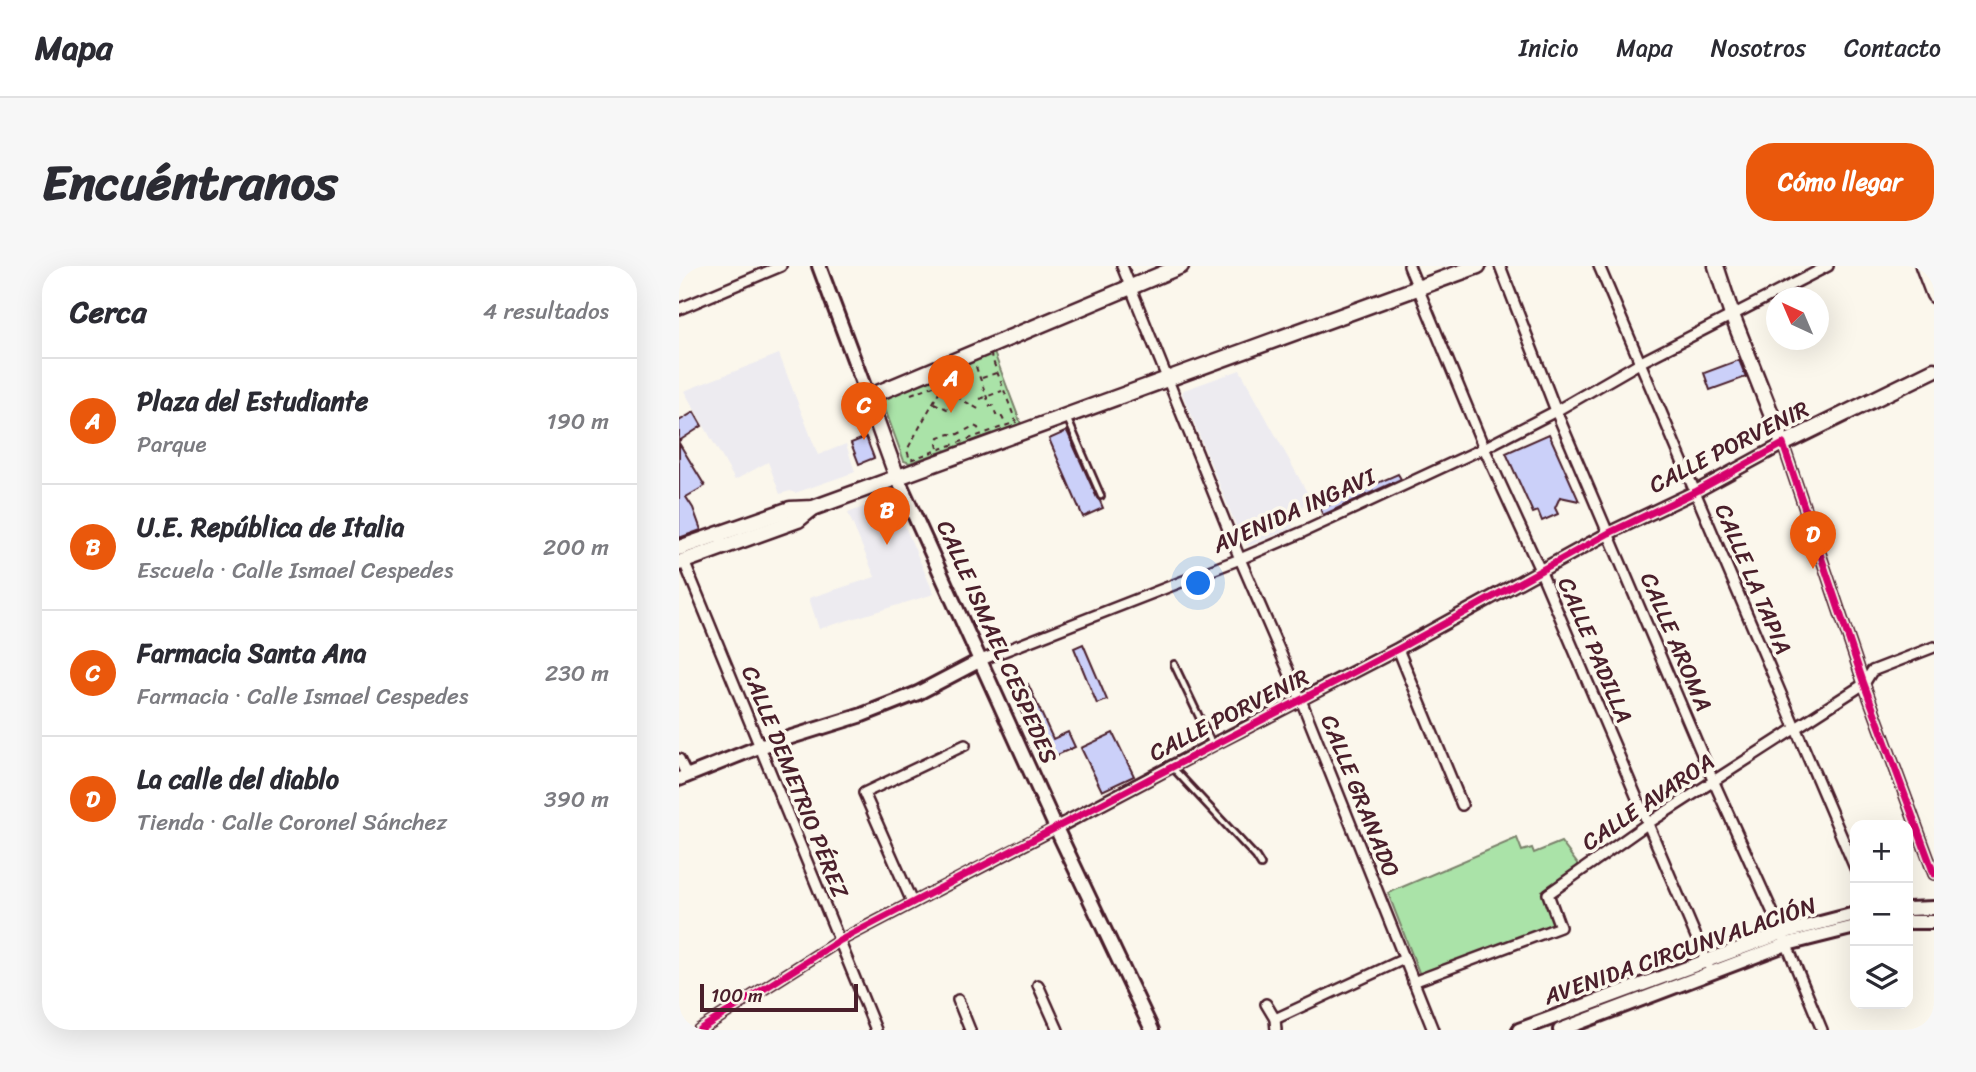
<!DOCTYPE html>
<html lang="es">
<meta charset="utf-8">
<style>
body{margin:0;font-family:Sriracha,sans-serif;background:#f7f7f7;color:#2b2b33}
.controls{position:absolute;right:21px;bottom:21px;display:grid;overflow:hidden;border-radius:14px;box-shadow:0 7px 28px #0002}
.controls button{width:63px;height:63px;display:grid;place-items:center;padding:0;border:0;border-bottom:2px solid #e1e1e2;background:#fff;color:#2b2b33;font:35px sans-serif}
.compass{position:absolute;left:1087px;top:21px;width:63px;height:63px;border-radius:50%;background:#fff;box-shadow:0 7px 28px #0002;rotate:316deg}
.scale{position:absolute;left:21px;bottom:18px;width:158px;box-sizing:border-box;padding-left:7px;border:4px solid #4a1f2b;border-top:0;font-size:19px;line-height:24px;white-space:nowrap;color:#4a1f2b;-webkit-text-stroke:5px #fbf7ec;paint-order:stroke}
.you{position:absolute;left:520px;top:318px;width:24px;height:24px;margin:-18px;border:5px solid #fff;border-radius:50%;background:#1a73e8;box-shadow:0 0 0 10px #1a73e833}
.badge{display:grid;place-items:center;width:46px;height:46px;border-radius:50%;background:#ea580c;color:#fff;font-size:23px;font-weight:700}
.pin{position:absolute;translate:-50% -58px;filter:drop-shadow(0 2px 4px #0008)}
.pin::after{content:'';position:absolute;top:37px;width:24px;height:21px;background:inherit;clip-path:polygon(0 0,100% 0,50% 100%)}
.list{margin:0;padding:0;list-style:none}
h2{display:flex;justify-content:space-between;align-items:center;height:91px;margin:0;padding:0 28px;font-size:30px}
h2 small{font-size:23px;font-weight:400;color:#7c7c81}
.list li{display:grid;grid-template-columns:46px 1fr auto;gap:21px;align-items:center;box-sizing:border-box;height:126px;padding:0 28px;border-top:2px solid #e1e1e2}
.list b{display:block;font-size:26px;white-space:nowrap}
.list p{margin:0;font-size:23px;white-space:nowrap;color:#7c7c81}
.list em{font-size:23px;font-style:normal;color:#7c7c81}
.icon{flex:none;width:38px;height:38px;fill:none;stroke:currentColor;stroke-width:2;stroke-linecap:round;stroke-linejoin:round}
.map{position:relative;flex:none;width:1255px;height:764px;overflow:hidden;border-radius:28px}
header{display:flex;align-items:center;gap:42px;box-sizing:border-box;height:98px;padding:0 35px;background:#fff;border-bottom:2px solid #e1e1e2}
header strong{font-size:33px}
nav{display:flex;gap:38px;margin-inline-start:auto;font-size:24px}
.intro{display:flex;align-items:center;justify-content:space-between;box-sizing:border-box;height:168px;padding:0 42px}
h1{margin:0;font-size:49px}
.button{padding:18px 32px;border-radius:28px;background:#ea580c;color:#fff;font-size:24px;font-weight:700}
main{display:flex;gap:42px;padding:0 42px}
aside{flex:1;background:#fff;border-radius:28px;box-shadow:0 7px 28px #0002}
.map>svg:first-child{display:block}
.built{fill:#edebf0}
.green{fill:#aae3a8;stroke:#7a816a;stroke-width:2}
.building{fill:#cbd0f9;stroke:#4a1f2b;stroke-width:2}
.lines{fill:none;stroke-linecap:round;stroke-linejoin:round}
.service-casing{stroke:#4a1f2b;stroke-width:10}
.minor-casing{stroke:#4a1f2b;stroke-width:14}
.tertiary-casing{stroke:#4a1f2b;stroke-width:16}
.secondary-casing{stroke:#4a1f2b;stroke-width:18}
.primary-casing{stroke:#4a1f2b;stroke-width:19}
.path{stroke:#4a1f2b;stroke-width:2;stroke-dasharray:5 5;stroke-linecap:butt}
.service{stroke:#fbf7ec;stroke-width:4.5}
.minor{stroke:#fbf7ec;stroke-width:9}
.tertiary{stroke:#fbf7ec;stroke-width:10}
.secondary{stroke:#fbf7ec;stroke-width:12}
.primary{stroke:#fbf7ec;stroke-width:14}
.cycleway-casing{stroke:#fbf7ec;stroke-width:11}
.cycleway{stroke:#d6006c;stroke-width:7}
.labels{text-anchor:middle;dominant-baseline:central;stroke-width:7;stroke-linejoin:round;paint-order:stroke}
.street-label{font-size:23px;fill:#4a1f2b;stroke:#fbf7ec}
</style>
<header>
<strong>Mapa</strong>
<nav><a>Inicio</a><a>Mapa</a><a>Nosotros</a><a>Contacto</a></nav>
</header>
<div class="intro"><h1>Encuéntranos</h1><a class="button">Cómo llegar</a></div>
<main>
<aside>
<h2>Cerca<small>4 resultados</small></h2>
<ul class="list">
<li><span class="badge">A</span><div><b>Plaza del Estudiante</b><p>Parque</p></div><em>190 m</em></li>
<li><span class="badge">B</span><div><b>U.E. República de Italia</b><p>Escuela · Calle Ismael Cespedes</p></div><em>200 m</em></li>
<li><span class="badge">C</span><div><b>Farmacia Santa Ana</b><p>Farmacia · Calle Ismael Cespedes</p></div><em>230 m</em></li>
<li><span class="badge">D</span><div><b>La calle del diablo</b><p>Tienda · Calle Coronel Sánchez</p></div><em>390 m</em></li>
</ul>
</aside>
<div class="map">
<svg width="1255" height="764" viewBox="0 0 1255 764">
<rect width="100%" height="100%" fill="#fbf7ec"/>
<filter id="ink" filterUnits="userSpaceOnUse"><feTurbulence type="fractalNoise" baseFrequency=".0143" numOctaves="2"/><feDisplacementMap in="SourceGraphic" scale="14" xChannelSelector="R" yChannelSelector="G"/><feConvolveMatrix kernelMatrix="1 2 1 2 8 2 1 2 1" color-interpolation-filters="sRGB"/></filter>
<g filter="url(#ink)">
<g class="built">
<polygon points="100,88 139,189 167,178 176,206 116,227 111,225 101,228 89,196 56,214 5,125"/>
<polygon points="561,104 631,232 612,253 614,262 570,280 564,277 503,127 505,124"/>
<polygon points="207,232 216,237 255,328 140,363 130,332 196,311 169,247"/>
</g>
<g class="green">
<polygon points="314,84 342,158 231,197 225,195 203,135 205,130"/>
<polygon points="838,572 843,585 853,582 855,587 882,576 903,604 863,625 875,659 741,709 709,627"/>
</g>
<g class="building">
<polygon points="1060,94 1067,111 1031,124 1025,107"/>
<polygon points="15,146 23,160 0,175 0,155"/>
<polygon points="388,165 418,232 421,235 424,242 404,251 370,173"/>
<polygon points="870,168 900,235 881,231 876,242 879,248 863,255 859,245 854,247 827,187"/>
<polygon points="187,171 195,192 180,198 172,177"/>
<polygon points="0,177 26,220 7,231 14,242 22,264 0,272"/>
<polygon points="719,208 722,213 644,249 641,243 666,232 663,226 690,214 692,220"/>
<polygon points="404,378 428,434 418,438 395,382"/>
<polygon points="349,418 374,473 389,466 396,481 365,495 333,426"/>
<polygon points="434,467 455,510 423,525 402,482"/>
</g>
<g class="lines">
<defs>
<g id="service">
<polyline points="389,154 422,230"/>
<polyline points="495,398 533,478"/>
<polyline points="493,501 577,591 582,599"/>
</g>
<g id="minor">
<polyline points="443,0 561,293 622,434 754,764"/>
<polyline points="730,0 805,182 861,304 1029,699"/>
<polyline points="821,0 877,145 1034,514 1103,667 1143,764"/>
<polyline points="920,0 1176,602"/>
<polyline points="0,43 102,0"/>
<polyline points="1104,178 1185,418 1255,608"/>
<polyline points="4,293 197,764"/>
<polyline points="719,383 783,539"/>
<polyline points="302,394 561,293 624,266 805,182 877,145 962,96 1149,0"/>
<polyline points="0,493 8,510"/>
<polyline points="233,636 185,527 286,479"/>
<polyline points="734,716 881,661 869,628 968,558 1185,418 1193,405 1255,381"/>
<polyline points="359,719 379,764"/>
<polyline points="279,734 291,764"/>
<polyline points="587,738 596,753 597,764"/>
<polyline points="596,753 725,693"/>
<polyline points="20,764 160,675 377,562"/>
</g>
<polyline id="tertiary" points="377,562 533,479 719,383 930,267 1016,226 1104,178"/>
<g id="secondary">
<polyline points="140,0 189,131"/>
<polyline points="218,211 377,562 473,764"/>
<polyline points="0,513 80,481 183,449 239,427 302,394"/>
<polyline points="1229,643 1255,642"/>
<polyline points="1229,656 1255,656"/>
<polyline points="840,764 1103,667 1176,648"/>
<polyline points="881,764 1108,678 1176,661"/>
</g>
<g id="primary">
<polyline points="1037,0 1053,49 1104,178 1255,104"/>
<polyline points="1244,0 1255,29"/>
<polyline points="218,211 189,131 502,0"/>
<polyline points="0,282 111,243 134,242 799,0"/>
<polyline points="0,297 119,254 134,242"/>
</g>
</defs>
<use href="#service" class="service-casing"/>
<use href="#minor" class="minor-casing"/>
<use href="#tertiary" class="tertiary-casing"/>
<use href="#secondary" class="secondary-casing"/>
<use href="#primary" class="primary-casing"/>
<g class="path">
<polygon points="311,87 337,156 231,194 228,184 272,104"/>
<polyline points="297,101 311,140 314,140 318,151 323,151 327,159"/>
<polyline points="303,112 317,107"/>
<polyline points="232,128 257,119 301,144"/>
<polyline points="301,133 323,125"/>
<polyline points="255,137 268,143 276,131"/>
<polyline points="259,182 258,178 260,171 271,168 277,169 295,160 299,162 301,168"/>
</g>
<use href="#service" class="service"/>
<use href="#minor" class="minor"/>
<use href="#tertiary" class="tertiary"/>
<use href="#secondary" class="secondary"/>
<use href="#primary" class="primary"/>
<defs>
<polyline id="cycleway" points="20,764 160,675 719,383 930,267 1016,226 1104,178 1185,418 1255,608"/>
</defs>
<use href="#cycleway" class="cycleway-casing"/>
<use href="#cycleway" class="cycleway"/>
</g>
</g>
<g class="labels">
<g class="street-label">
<text transform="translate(1050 181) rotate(-27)">CALLE PORVENIR</text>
<text transform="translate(615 245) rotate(-24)">AVENIDA INGAVI</text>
<text transform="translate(1074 313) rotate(67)">CALLE LA TAPIA</text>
<text transform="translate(318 376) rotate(66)">CALLE ISMAEL CESPEDES</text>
<text transform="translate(997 376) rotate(67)">CALLE AROMA</text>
<text transform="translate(916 384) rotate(67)">CALLE PADILLA</text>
<text transform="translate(550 449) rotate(-27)">CALLE PORVENIR</text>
<text transform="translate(116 516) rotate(68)">CALLE DEMETRIO PÉREZ</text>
<text transform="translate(681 530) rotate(68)">CALLE GRANADO</text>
<text transform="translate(969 536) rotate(-34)">CALLE AVAROA</text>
<text transform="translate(1001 685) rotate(-19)">AVENIDA CIRCUNVALACIÓN</text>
</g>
</g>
</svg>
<div class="controls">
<button>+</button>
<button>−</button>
<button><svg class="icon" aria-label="layers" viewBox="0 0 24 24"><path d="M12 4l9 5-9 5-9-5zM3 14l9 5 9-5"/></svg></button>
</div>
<svg class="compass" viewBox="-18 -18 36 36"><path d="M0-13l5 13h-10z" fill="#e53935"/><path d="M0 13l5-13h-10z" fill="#7c7c81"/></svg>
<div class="scale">100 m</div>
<div class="you"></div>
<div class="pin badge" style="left:272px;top:147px">A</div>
<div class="pin badge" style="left:208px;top:279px">B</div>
<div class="pin badge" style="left:185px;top:174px">C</div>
<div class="pin badge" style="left:1134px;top:303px">D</div>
</div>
</main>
